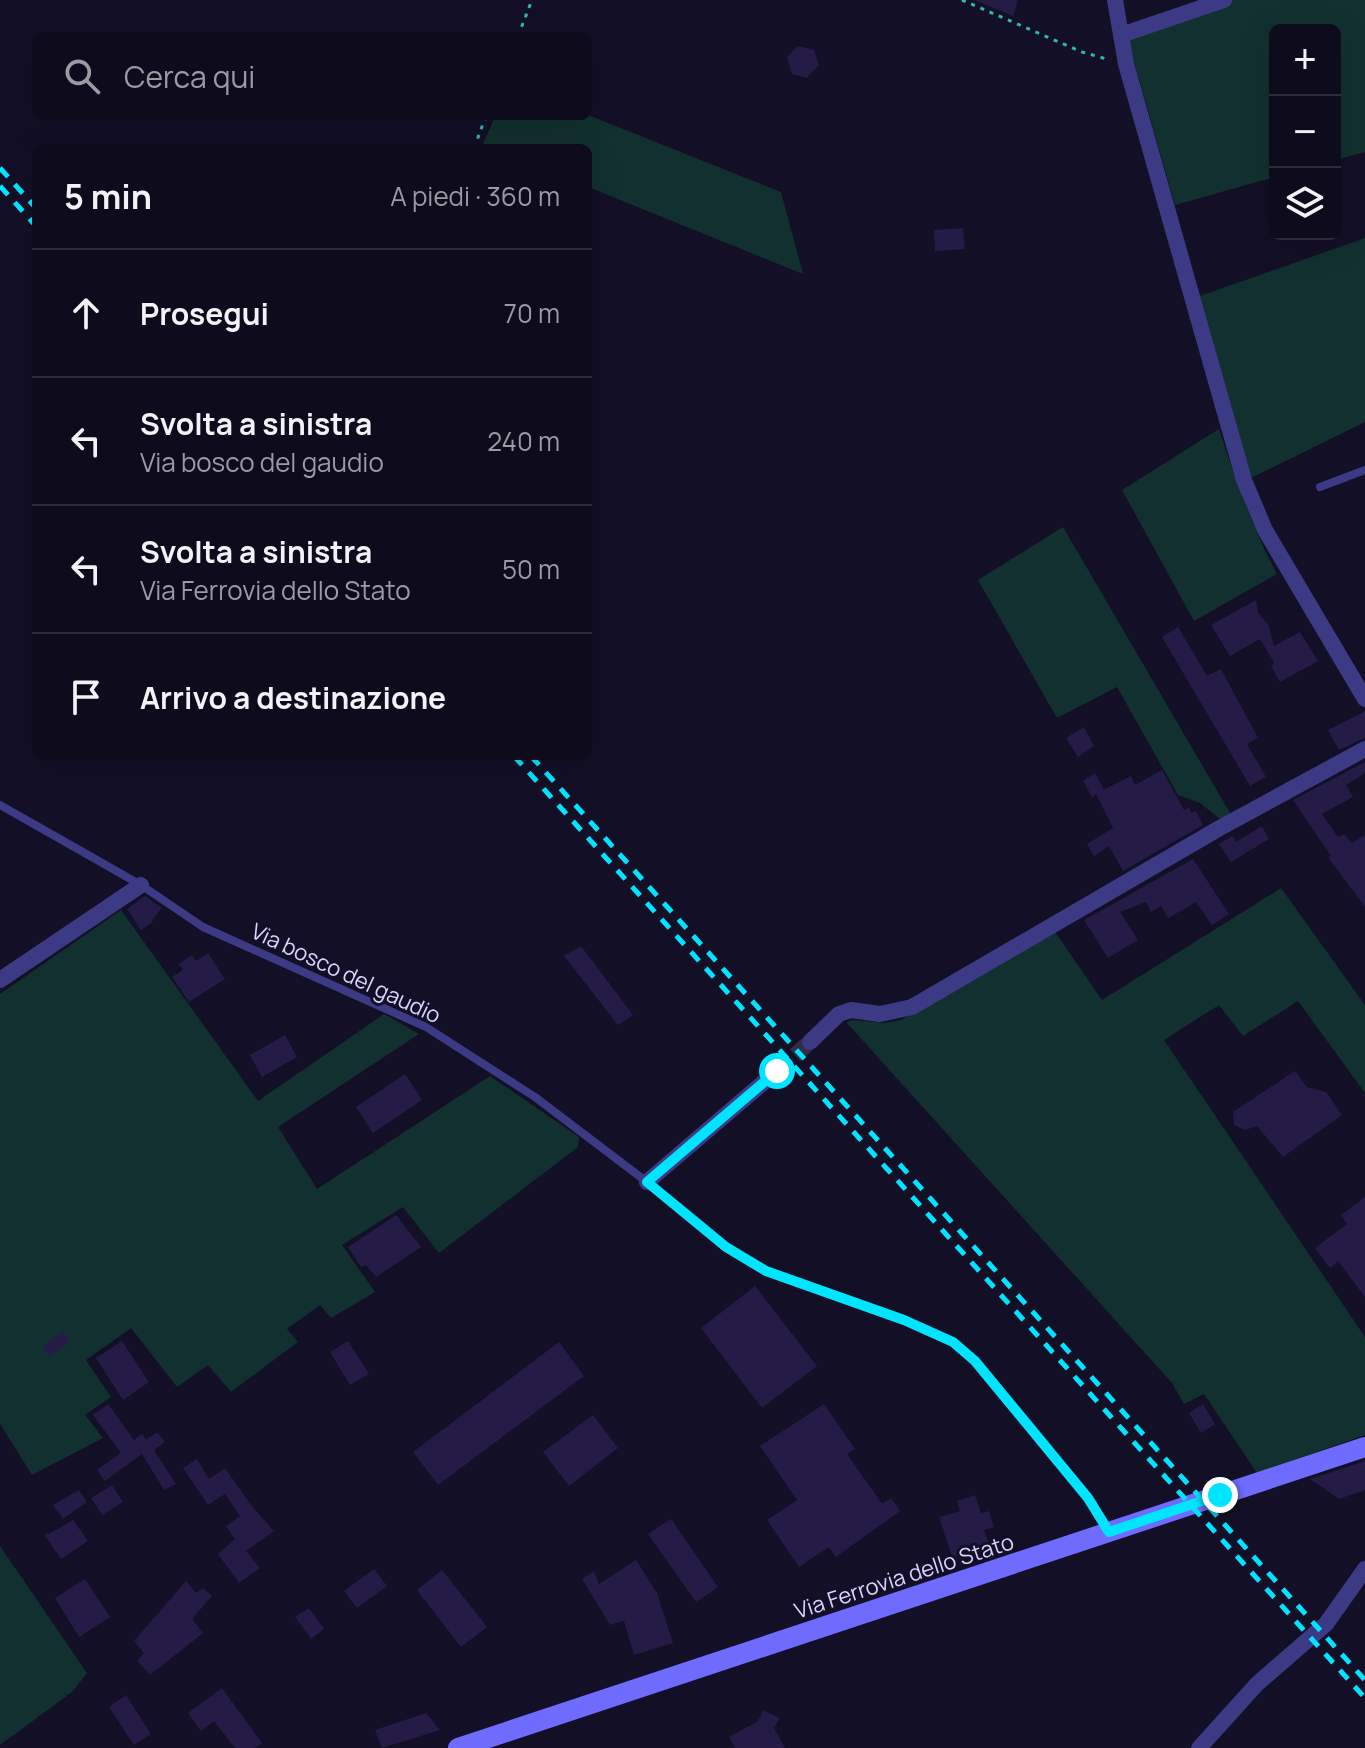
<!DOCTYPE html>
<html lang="it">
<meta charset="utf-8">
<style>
body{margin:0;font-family:Manrope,sans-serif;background:#171425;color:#f1f3f6}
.controls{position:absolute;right:24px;top:24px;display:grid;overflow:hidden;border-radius:12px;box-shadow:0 8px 32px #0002}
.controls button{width:72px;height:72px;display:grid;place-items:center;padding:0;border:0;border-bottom:2px solid #2e2b3b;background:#0e0b1c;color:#f1f3f6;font:40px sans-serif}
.stop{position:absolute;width:24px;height:24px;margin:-18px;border:6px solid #00e5ff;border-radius:50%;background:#fff}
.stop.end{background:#00e5ff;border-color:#fff;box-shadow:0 2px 8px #0008}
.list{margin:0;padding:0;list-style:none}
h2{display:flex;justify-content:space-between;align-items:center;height:104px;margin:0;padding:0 32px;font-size:34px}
h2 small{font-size:26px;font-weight:400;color:#9b9ba3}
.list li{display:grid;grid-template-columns:52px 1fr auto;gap:24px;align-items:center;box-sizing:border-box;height:128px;padding:0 32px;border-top:2px solid #2e2b3b}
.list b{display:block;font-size:30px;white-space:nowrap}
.list p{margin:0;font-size:26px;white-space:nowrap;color:#9b9ba3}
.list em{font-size:26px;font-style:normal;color:#9b9ba3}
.icon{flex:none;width:44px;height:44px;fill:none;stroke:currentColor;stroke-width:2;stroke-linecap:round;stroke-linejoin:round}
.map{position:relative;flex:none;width:1365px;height:1748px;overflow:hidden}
.search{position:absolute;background:#0e0b1c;box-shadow:0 8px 32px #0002;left:32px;top:32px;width:560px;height:88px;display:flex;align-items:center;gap:20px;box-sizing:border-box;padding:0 28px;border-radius:12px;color:#9b9ba3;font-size:30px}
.panel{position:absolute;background:#0e0b1c;box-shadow:0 8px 32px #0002;left:32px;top:144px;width:560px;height:616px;border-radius:12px}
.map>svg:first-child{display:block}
.green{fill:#12302f}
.building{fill:#241b47}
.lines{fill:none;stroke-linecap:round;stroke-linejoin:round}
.street-tunnel{stroke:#312d47;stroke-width:16;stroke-dasharray:16 8;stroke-linecap:butt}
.path{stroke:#2fb8b0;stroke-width:3;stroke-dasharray:4 6;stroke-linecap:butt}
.lane{stroke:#3d3a85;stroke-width:8}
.street{stroke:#3d3a85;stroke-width:16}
.secondary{stroke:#6f6bff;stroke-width:20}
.rail{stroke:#00e5ff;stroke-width:5;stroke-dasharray:12 10;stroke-linecap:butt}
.route{stroke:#00e5ff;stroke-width:10}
.labels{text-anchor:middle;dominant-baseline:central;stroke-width:6;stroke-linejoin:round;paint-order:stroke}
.street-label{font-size:22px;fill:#d9d4ff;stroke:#130f26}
</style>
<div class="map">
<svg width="1365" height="1748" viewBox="0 0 1365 1748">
<rect width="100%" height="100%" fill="#130f26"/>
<g class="green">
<polygon points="1233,0 1365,0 1365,152 1335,160 1335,30 1275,30 1275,177 1175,205 1127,37"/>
<polygon points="588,115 781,192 803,274 588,187 588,148 492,148 483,144 495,116"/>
<polygon points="1365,238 1365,422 1251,478 1200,296"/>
<path d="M1219,429C1235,479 1252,527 1277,574L1194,621L1122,490Z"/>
<polygon points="1063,527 1233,818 1220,819 1200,803 1178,795 1117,687 1057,718 978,580"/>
<polygon points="1281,888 1365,1005 1365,1093 1298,1001 1243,1036 1219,1005 1164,1040 1365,1337 1365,1435 1257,1473 1204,1394 1184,1404 1172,1383 846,1022 853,1020 884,1023 901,1020 1053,929 1102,1000"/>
<polygon points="121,910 258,1101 384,1014 419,1034 278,1127 317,1189 490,1076 579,1137 578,1147 439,1253 403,1207 342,1245 375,1292 331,1318 320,1305 287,1329 298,1342 231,1392 208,1365 177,1387 131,1328 86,1360 111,1397 85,1415 103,1438 32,1475 0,1424 0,994"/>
<polygon points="0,1546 87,1673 72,1692 0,1745"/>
</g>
<g class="building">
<polygon points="974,0 1018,0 1013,16"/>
<polygon points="798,46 814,50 819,65 807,78 792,74 787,57"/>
<polygon points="963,228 965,249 935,251 934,230"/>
<polygon points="1256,600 1258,613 1268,624 1274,646 1300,632 1318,661 1280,682 1271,666 1274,663 1260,639 1230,656 1211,625"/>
<polygon points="1178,627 1207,676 1221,669 1258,738 1247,744 1266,777 1250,786 1162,637"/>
<polygon points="1365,711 1365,738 1339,750 1328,730"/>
<polygon points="1084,727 1094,746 1078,757 1066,738"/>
<polygon points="1365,762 1365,773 1346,785 1353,797 1322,814 1338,837 1344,834 1352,843 1365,835 1365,907 1328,857 1331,856 1293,800"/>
<polygon points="1162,770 1184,810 1189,807 1192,813 1196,811 1203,825 1123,871 1109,846 1094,856 1087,844 1113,828 1096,794 1092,797 1083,781 1095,773 1104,790 1101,791 1131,776 1135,785"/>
<polygon points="1262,826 1269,839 1231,862 1219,844 1233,836 1236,842"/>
<polygon points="1193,859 1229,914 1212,925 1196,902 1168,918 1161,906 1151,912 1146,902 1120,912 1138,940 1108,958 1084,920"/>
<polygon points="145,896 162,908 152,920 153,922 141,930 127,909"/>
<polygon points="581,946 633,1015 618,1025 564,956"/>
<polygon points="208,953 225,979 189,1002 172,977 183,970 179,964 192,955 196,961"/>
<polygon points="285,1035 297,1057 262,1077 250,1055"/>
<polygon points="1295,1071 1307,1087 1326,1092 1342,1115 1283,1157 1257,1126 1245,1130 1234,1125 1233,1112"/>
<polygon points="405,1074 422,1100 373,1133 356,1107"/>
<polygon points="1365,1197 1365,1297 1338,1261 1330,1268 1315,1248 1347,1224 1341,1215"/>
<polygon points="396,1215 421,1247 376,1277 366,1265 361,1267 348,1247"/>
<polygon points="755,1286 817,1366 762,1408 701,1328"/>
<polygon points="63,1331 70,1342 50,1357 42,1346"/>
<polygon points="122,1341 149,1382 123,1400 96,1358"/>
<polygon points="348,1341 369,1374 350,1385 330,1352"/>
<polygon points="559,1342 584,1376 438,1485 413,1452"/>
<polygon points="108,1404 134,1440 142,1434 146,1440 157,1432 165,1442 154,1450 176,1484 164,1490 142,1454 105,1481 97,1470 121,1453 93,1415"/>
<polygon points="824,1404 855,1449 847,1454 882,1504 891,1498 900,1511 836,1557 829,1547 799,1567 767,1520 797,1500 760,1446"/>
<polygon points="1203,1404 1215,1424 1201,1433 1189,1413"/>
<polygon points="593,1415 618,1448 569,1486 543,1452"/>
<polygon points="197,1459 209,1479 225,1468 251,1505 274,1531 246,1551 260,1568 239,1583 218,1554 235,1539 226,1526 240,1516 225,1494 208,1505 183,1468"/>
<polygon points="1365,1461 1365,1490 1339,1499 1310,1479"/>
<polygon points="112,1485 123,1502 102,1515 91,1498"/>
<polygon points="79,1490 87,1502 63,1519 53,1505"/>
<polygon points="975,1495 981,1513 989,1511 994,1527 984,1530 989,1545 952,1557 939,1517 960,1511 957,1501"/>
<polygon points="671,1519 718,1587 696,1602 648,1534"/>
<polygon points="73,1520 88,1541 61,1559 44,1534 49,1534"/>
<polygon points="636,1560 657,1593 673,1643 634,1655 624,1621 610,1625 582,1579 594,1571 599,1584"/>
<polygon points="374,1569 387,1586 357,1608 344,1591"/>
<polygon points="442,1570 487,1627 461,1647 417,1590"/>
<polygon points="85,1579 110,1617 79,1637 55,1598"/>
<polygon points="186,1581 196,1593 203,1588 212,1596 192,1619 203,1633 150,1675 137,1661 144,1653 134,1641"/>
<polygon points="309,1608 324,1629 311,1639 295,1617"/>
<polygon points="222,1688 262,1743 255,1748 235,1748 214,1721 201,1731 188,1713"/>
<polygon points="126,1695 151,1734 134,1745 109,1707"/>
<polygon points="763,1710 780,1718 774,1728 785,1748 735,1748 729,1737 758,1721"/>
<polygon points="426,1713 440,1730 382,1748 375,1730"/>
</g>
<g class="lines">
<polyline class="street-tunnel" points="777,1071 810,1042"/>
<g class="path">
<polyline points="962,0 1082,52 1110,60"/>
<polyline points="518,36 532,0"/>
<polyline points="474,148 486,116"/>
</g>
<g class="lane">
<polyline points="1320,487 1365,470"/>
<polyline points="0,805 141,885 203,927 426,1027 535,1097 647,1182 726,1247 766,1271 904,1320 953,1342 975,1361 1088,1498 1109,1531"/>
</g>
<g class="street">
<polyline points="1115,0 1126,64 1244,480 1265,530 1365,699"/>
<polyline points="1121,35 1224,0"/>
<polyline points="0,980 141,885"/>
<polyline points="810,1042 839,1014 851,1010 880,1014 912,1007 1218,829 1365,749"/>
<polyline points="647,1182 777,1071"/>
<polyline points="1199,1748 1257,1684 1326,1624 1365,1569"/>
</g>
<polyline class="secondary" points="458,1748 1365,1447"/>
<g class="rail">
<polyline points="0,168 36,208"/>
<polyline points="0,186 36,226"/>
<polyline points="514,756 1365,1698"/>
<polyline points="531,756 1365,1680"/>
</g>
</g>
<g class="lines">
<polyline class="route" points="777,1071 647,1182 726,1247 766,1271 904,1320 953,1342 975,1361 1088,1498 1109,1532 1220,1495"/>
</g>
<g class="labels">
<g class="street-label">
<text transform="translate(346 973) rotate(25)">Via bosco del gaudio</text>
<text transform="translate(904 1576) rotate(-18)">Via Ferrovia dello Stato</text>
</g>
</g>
</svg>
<div class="controls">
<button>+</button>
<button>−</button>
<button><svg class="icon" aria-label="layers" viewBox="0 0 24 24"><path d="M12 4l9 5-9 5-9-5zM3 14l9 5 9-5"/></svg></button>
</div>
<div class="stop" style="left:777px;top:1071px"></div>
<div class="stop end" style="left:1220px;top:1495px"></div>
<div class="search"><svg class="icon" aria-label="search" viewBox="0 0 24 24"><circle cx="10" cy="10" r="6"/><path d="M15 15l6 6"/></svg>Cerca qui</div>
<section class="panel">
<h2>5 min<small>A piedi · 360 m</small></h2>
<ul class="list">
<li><svg class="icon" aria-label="ahead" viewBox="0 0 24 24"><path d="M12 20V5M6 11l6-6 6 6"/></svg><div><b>Prosegui</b></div><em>70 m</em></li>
<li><svg class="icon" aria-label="left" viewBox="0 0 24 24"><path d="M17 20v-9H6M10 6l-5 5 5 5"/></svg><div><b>Svolta a sinistra</b><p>Via bosco del gaudio</p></div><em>240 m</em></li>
<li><svg class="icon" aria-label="left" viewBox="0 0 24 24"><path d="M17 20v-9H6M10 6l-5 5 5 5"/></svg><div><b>Svolta a sinistra</b><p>Via Ferrovia dello Stato</p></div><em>50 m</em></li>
<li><svg class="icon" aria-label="arrive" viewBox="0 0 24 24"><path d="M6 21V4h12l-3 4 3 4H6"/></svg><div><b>Arrivo a destinazione</b></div></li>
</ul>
</section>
</div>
